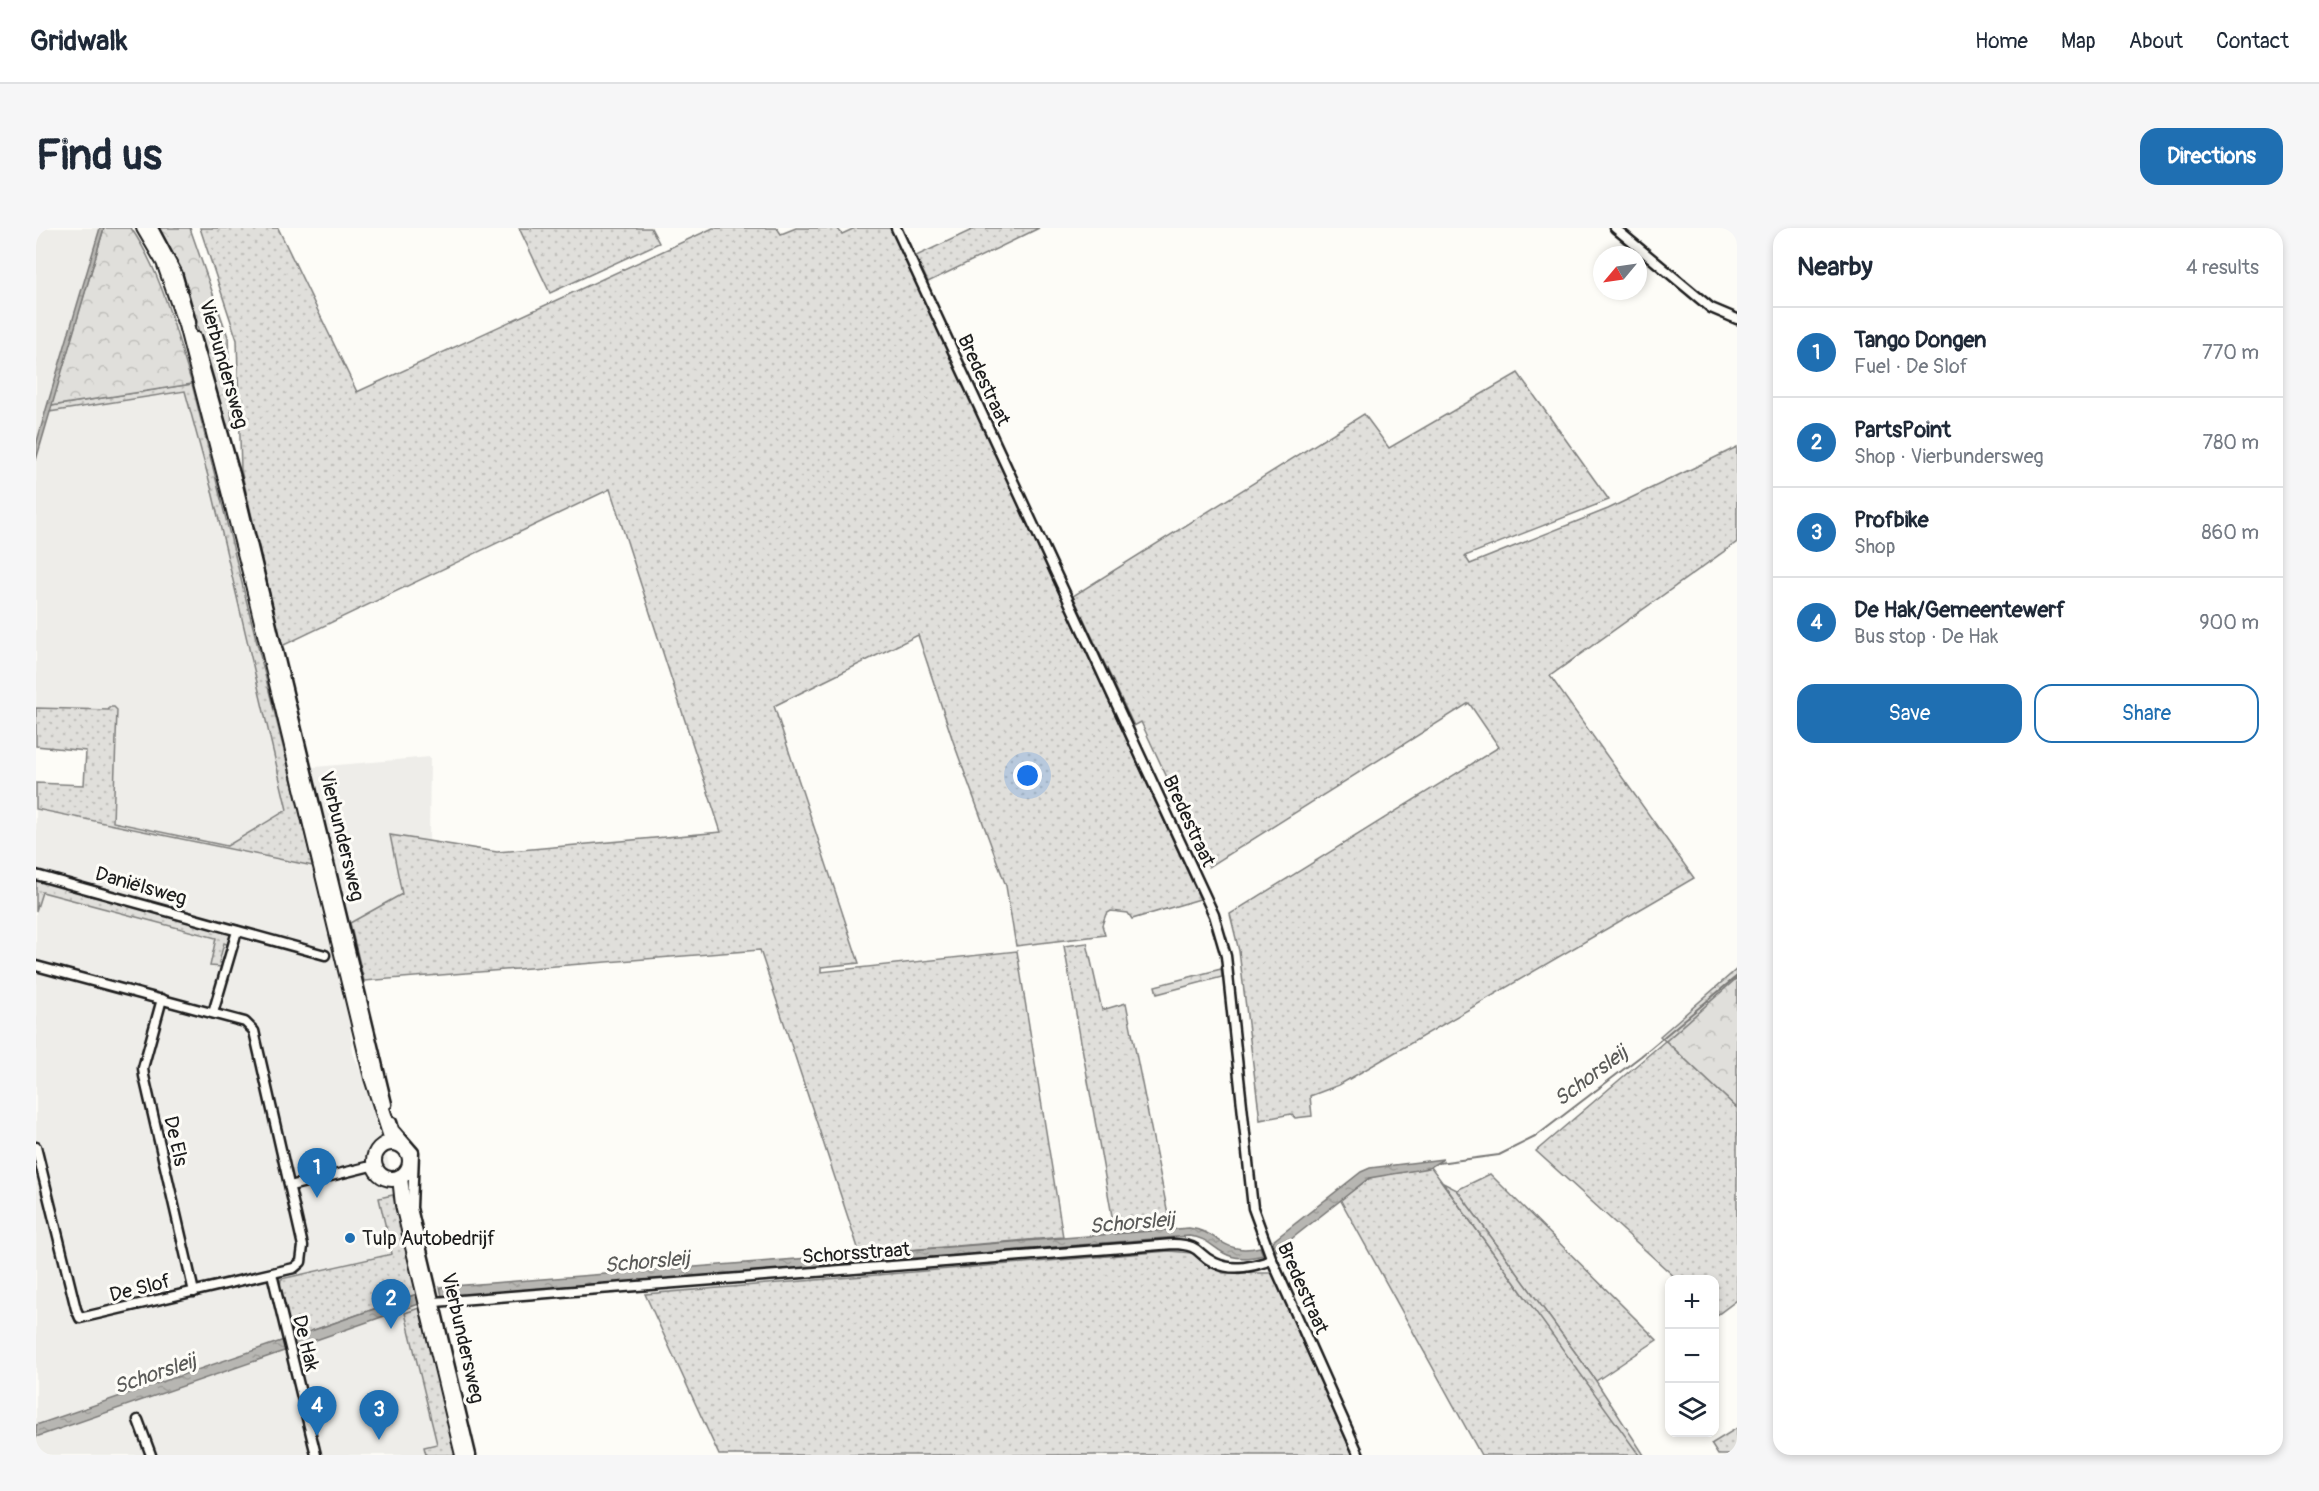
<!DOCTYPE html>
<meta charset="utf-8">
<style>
body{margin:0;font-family:Pangolin,sans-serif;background:#f6f6f7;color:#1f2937}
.controls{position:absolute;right:18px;bottom:18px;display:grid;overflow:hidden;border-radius:12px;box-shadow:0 3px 9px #0003}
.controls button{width:54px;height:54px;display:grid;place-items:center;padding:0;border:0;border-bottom:2px solid #e0e1e3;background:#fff;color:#1f2937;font:30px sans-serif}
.compass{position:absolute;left:1557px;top:18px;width:54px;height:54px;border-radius:50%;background:#fff;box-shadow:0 3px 9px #0003;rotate:241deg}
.you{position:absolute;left:992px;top:548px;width:21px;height:21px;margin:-15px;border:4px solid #fff;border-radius:50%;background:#1a73e8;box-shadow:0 0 0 9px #1a73e833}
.badge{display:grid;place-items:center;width:39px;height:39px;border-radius:50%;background:#1f6fb2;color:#fff;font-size:20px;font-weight:700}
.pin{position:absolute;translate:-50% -50px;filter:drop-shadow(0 2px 3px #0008)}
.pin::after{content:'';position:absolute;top:32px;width:21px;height:18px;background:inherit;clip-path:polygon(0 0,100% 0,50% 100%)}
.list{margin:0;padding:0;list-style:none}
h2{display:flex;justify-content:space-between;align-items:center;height:78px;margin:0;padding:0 24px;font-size:26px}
h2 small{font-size:20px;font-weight:400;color:#747a83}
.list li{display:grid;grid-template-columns:39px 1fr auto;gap:18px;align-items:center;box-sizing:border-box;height:90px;padding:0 24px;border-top:2px solid #e0e1e3}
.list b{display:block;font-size:22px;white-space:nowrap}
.list p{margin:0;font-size:20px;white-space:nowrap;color:#747a83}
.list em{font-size:20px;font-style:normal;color:#747a83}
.actions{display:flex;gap:12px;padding:18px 24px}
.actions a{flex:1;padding:14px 0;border:2px solid #1f6fb2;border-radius:18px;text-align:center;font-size:21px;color:#1f6fb2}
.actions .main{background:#1f6fb2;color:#fff}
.icon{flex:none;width:33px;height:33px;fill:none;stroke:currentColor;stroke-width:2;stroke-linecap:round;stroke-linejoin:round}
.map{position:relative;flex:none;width:1701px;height:1227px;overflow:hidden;border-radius:18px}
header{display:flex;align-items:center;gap:36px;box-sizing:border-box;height:84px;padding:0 30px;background:#fff;border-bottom:2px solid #e0e1e3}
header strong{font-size:28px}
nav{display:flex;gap:33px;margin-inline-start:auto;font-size:21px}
.intro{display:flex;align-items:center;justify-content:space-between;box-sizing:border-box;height:144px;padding:0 36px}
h1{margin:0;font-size:42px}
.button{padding:15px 27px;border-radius:18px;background:#1f6fb2;color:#fff;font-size:21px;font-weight:700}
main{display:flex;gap:36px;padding:0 36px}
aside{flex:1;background:#fff;border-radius:18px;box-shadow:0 3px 9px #0003}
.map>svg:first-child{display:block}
.built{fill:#eeede9}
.grass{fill:url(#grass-dots);stroke:#7e7e7c;stroke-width:1.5}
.forest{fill:url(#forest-crowns);stroke:#7e7e7c;stroke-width:1.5}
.water{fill:url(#water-ripples);stroke:#797876;stroke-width:1.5}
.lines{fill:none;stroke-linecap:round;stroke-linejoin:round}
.stream{stroke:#797876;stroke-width:2}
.street-casing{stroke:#1c1c1c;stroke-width:13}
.primary-casing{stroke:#1c1c1c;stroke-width:18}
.street{stroke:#fdfcf7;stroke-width:8}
.primary{stroke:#fdfcf7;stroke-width:14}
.poi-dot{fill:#1f6fb2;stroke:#fdfcf7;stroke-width:2}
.labels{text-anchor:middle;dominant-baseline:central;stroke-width:6;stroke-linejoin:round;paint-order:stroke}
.street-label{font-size:20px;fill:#1c1c1c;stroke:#fdfcf7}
.poi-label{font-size:20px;fill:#1c1c1c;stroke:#fdfcf7;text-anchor:start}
.water-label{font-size:21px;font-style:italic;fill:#5a5a58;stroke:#fdfcf7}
</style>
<header>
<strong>Gridwalk</strong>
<nav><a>Home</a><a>Map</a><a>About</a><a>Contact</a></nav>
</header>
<div class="intro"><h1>Find us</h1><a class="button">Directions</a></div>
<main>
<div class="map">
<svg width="1701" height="1227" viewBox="0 0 1701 1227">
<defs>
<pattern id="grass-dots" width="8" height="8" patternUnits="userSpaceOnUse" patternTransform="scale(1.5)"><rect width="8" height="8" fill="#e0dfdb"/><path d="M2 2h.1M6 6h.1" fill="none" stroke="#c0bfbb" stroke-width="1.8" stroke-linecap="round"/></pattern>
<pattern id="forest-crowns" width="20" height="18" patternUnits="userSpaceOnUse" patternTransform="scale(1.5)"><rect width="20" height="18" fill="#e0dfdb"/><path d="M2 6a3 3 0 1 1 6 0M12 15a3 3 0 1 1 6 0" fill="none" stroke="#c0bfbb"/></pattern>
<pattern id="water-ripples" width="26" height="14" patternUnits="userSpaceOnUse" patternTransform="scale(1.5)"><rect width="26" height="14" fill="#b7b6b2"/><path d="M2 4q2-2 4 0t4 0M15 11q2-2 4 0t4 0" fill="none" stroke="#9d9c98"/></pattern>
</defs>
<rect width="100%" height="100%" fill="#fdfcf7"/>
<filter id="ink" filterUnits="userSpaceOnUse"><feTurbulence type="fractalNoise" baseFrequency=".0167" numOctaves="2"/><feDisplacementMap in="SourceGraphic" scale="12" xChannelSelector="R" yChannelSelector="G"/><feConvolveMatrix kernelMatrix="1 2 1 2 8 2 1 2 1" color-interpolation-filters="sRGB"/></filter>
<g filter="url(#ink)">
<g class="built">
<polygon points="0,0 64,0 9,185 149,163 176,263 251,583 191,618 77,594 79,575 73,482 0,480"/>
<polygon points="394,529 393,616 371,669 351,689 305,697 269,544 278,539"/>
<polygon points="0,581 277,638 314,796 317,825 341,882 416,1227 0,1227"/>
</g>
<g class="grass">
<polygon points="164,0 242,0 321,164 677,0 741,0 745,6 760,0 801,0 806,6 819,0 855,0 1164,671 1096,691 1092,685 1075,683 1070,686 1066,697 1069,707 980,718 970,658 917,513 882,407 738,478 823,735 785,739 785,744 981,723 1027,1009 824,1026 724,722 328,753 314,695 366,666 354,607 461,624 685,604 574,261 246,418 205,242 201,112"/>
<polygon points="483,0 615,0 623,15 514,65"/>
<polygon points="940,0 1003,0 892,54 880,28"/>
<polygon points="1482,145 1573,272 1429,328 1434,336 1572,281 1701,219 1701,314 1514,448 1658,650 1303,857 1274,868 1276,888 1259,890 1255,886 1224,892 1203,723 1194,686 1463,519 1433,475 1173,639 1105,494 1098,498 1037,368 1328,186 1353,220"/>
<polygon points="156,156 277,638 0,581 0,555 48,557 50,523 0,518 0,480 73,482 73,479 78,479 81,482 77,594 191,618 251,582 176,263 149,163 13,184 15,178"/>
<polygon points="0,652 190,703 195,705 193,717 188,715 183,734 188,736 187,739 174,738 180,710 6,664 0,683"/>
<polygon points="1051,715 1066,782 1090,775 1135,1001 1079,1005 1028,718"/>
<polygon points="1701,741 1701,750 1630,813 1701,880 1701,1072 1681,1087 1678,1052 1641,1051 1500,923 1629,813 1624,808"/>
<polygon points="1395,939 1601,1223 1603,1227 1445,1227 1304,971 1336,949"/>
<polygon points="1454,946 1621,1112 1560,1153 1421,962"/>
<polygon points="357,967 381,1066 255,1110 244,1061 245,1051 356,1026 343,970"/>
<polygon points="1133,1023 1156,1025 1187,1045 1236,1045 1317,1227 683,1227 609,1066"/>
<polygon points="386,1079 420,1227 390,1227 388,1219 401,1216 369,1085"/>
<polygon points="1701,1200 1701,1227 1682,1227 1675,1216"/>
</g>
<g class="forest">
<path d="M68,0H95C127,47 139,103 156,156L15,178Z"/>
<polygon points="119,0 154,0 192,109 196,200 191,203 160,94"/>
<polygon points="1185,741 1186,749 1121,766 1119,758"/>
<polygon points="1701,750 1701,880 1630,813"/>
<polygon points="1407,955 1421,962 1560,1153 1608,1227 1603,1227"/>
</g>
<g class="water">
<polygon points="64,0 68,0 0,232 0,217 9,185"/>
<polygon points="1407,931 1393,940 1333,950 1240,1023 1237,1013 1325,944 1334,940"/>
<path d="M1153,1000C1184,1003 1185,1028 1224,1019L1227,1027C1180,1039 1183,1010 1153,1008L406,1069L404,1059Z"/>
<polygon points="381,1066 383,1076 257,1120 255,1110"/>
<polygon points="248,1112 251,1122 0,1209 0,1197"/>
</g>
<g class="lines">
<polyline class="stream" points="1402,935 1463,927 1499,909 1605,828 1701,748"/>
<defs>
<g id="street">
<polyline points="117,0 141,45 155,94"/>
<polyline points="860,0 1178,687 1190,728 1217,980 1236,1032 1323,1227"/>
<polyline points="1579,0 1675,80 1701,91"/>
<polyline points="160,109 201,253 351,876"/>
<polyline points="0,647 289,727"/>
<polyline points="0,738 209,794 218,803 267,1018 265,1034 258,1040 44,1090 40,1081 0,919"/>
<polyline points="126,771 107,840 108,848 158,1064"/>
<polyline points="177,785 201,703"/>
<polyline points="356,894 358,901 378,924 376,980 435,1227"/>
<polyline points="254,958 339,937"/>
<polyline points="236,1046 280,1227"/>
<path d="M399,1074L1137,1016C1167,1017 1159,1026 1179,1035C1198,1044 1218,1038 1236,1032"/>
<polyline points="102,1192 115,1227"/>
</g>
<g id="primary">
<polyline points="108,0 128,34 150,97 215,348 336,850 357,915"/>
<circle cx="356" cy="933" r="18"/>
<polyline points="364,949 367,977 427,1227"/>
</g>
</defs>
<use href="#street" class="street-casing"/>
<use href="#primary" class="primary-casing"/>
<use href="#street" class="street"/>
<use href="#primary" class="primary"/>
</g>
</g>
<circle class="poi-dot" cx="314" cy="1010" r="6"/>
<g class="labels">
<g class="street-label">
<text transform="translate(188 136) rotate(74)">Vierbundersweg</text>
<text transform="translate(948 152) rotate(65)">Bredestraat</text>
<text transform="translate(1153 593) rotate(65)">Bredestraat</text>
<text transform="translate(306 608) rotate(76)">Vierbundersweg</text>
<text transform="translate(105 658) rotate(16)">Daniëlsweg</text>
<text transform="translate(140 913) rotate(77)">De Els</text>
<text transform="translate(820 1025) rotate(-4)">Schorsstraat</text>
<text transform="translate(104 1060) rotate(-14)">De Slof</text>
<text transform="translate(1267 1060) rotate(66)">Bredestraat</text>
<text transform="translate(427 1110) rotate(77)">Vierbundersweg</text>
<text transform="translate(270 1115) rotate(76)">De Hak</text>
</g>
<g class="poi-label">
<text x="326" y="1010">Tulp Autobedrijf</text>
</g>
<g class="water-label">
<text transform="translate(1555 848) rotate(-37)">Schorsleij</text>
<text transform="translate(1096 995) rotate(-5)">Schorsleij</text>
<text transform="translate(611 1034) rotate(-5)">Schorsleij</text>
<text transform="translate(119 1146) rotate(-19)">Schorsleij</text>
</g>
</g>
</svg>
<div class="controls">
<button>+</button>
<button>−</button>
<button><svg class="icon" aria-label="layers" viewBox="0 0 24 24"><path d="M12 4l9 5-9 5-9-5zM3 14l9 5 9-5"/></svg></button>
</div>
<svg class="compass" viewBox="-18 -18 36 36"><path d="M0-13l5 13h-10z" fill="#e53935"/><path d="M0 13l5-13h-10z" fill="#747a83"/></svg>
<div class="you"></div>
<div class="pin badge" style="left:281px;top:970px">1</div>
<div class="pin badge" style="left:355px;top:1101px">2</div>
<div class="pin badge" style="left:343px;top:1212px">3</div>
<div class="pin badge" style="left:281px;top:1208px">4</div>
</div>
<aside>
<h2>Nearby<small>4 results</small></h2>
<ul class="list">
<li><span class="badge">1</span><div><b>Tango Dongen</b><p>Fuel · De Slof</p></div><em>770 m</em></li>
<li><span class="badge">2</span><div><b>PartsPoint</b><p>Shop · Vierbundersweg</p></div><em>780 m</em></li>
<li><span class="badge">3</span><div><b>Profbike</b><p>Shop</p></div><em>860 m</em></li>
<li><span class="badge">4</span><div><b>De Hak/Gemeentewerf</b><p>Bus stop · De Hak</p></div><em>900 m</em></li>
</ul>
<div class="actions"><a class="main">Save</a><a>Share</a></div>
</aside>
</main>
